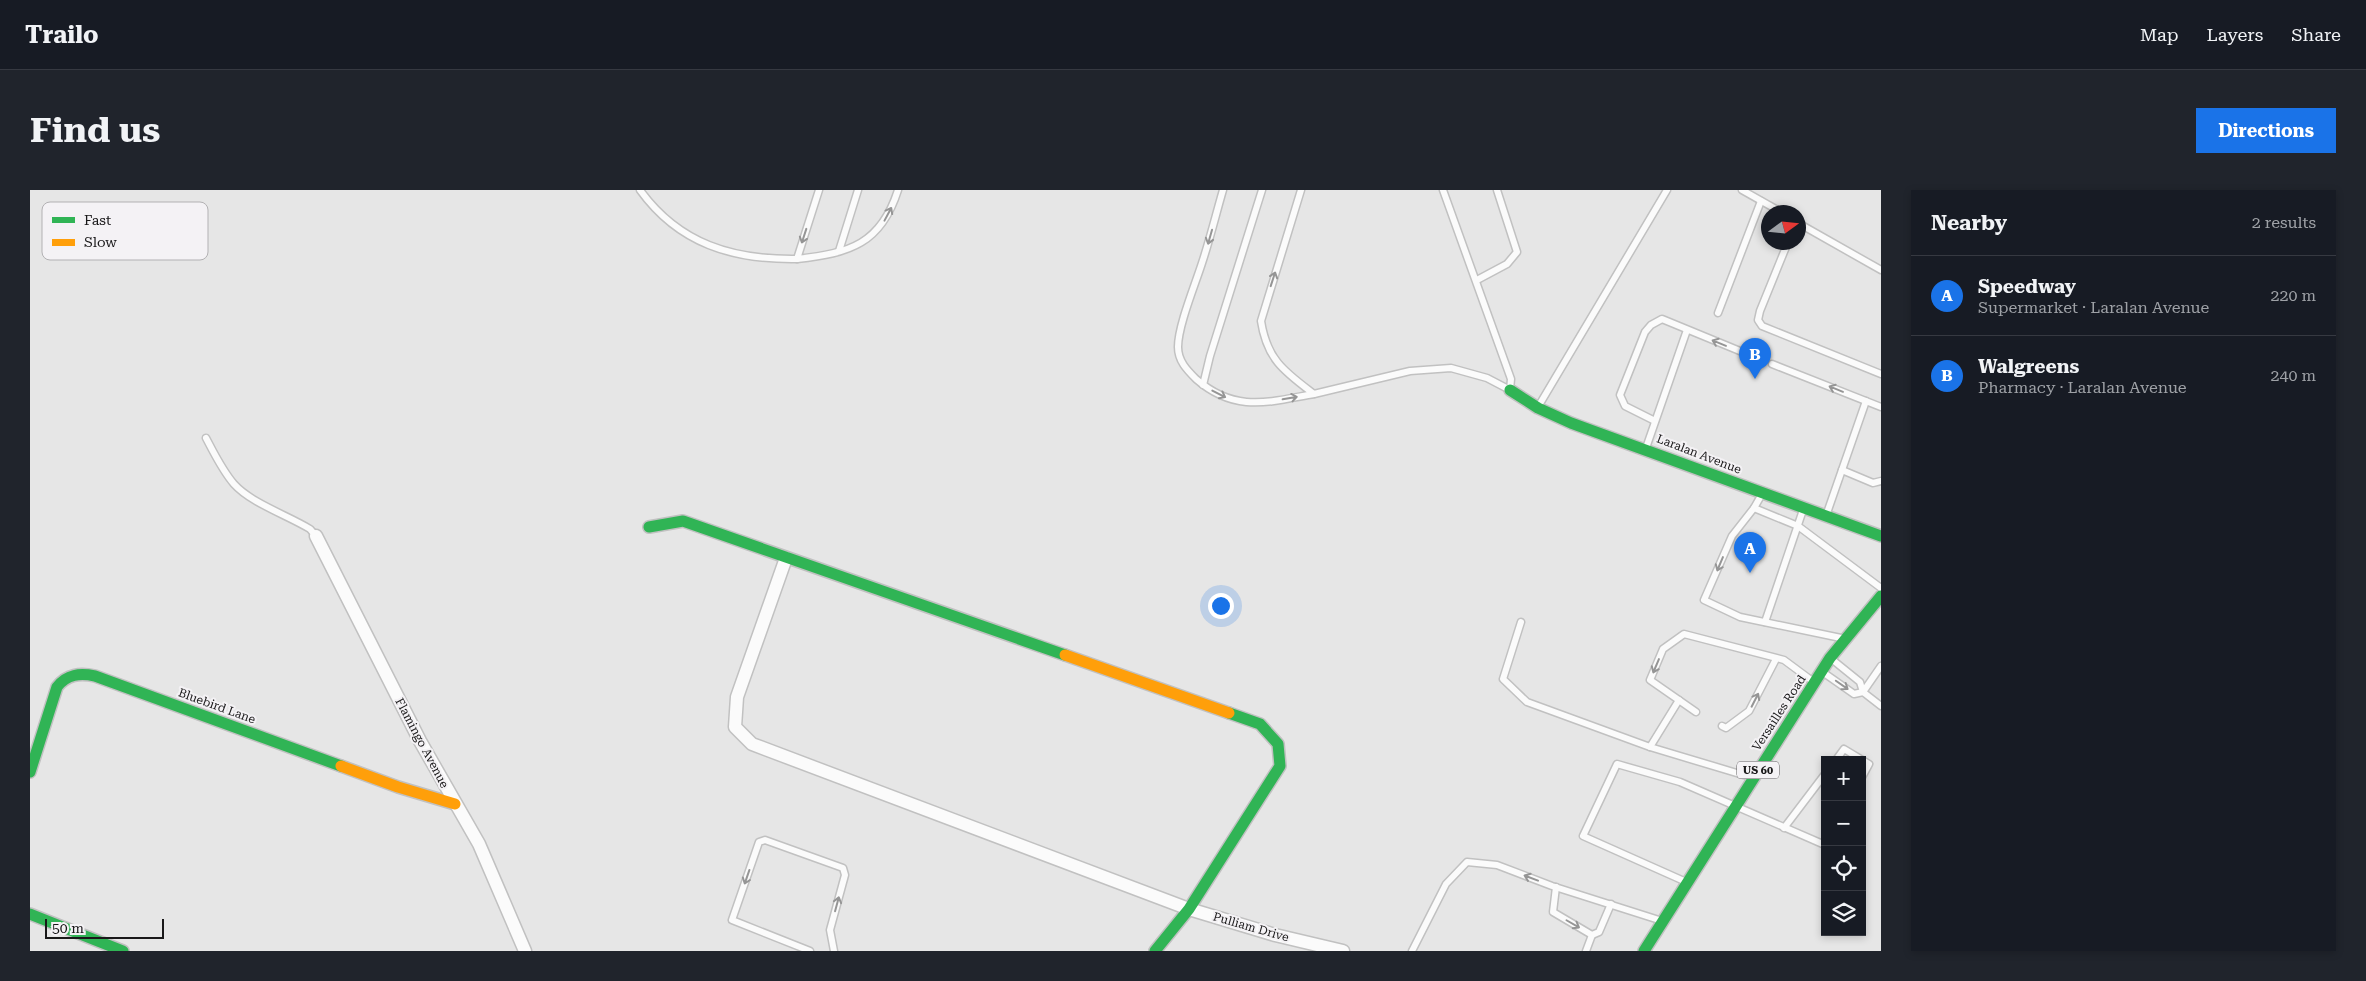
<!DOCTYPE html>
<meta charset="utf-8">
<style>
body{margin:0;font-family:"Roboto Serif",serif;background:#20242c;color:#f1f3f6}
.controls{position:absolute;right:15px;bottom:15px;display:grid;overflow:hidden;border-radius:0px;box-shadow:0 2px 8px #0003}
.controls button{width:45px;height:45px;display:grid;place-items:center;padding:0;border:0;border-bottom:1px solid #363941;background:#171b24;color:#f1f3f6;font:25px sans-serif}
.compass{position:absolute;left:1731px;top:15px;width:45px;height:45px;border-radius:50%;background:#171b24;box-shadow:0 2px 8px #0003;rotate:75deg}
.scale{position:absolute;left:15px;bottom:12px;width:119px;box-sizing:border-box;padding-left:5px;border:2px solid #191819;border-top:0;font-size:14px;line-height:18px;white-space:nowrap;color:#191819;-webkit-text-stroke:4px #f4f2f5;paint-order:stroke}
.you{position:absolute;left:1190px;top:415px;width:18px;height:18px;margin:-12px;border:4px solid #fff;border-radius:50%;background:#1a73e8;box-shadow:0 0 0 8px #1a73e833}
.badge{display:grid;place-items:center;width:32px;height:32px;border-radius:50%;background:#1a73e8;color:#fff;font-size:16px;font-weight:700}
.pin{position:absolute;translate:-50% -41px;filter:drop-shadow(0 1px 2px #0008)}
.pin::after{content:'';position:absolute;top:26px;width:18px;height:15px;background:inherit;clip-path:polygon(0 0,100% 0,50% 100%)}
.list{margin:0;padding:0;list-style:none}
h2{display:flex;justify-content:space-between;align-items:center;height:65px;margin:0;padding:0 20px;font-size:21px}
h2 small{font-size:16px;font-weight:400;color:#9ea1a6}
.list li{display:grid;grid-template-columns:32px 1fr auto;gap:15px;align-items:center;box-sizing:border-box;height:80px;padding:0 20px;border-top:1px solid #363941}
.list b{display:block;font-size:19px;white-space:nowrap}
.list p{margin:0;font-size:16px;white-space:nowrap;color:#9ea1a6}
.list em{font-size:16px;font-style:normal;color:#9ea1a6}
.icon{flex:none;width:28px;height:28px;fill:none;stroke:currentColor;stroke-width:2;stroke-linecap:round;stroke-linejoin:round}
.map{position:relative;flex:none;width:1851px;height:761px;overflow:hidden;border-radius:0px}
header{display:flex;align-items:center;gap:30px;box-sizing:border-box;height:70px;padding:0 25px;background:#171b24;border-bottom:1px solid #363941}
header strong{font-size:24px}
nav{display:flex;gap:28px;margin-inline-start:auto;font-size:18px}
.intro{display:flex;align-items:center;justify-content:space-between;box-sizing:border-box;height:120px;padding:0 30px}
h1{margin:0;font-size:35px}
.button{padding:12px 22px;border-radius:0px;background:#1a73e8;color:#fff;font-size:18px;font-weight:700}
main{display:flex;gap:30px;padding:0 30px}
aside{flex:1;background:#171b24;border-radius:0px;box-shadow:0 2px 8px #0003}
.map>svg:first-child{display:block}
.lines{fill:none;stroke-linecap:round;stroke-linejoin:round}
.lane-casing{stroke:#c1c1c1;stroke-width:9}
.street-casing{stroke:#c1c1c1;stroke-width:15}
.fast-casing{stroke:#c1c1c1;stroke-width:14}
.slow-casing{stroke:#c1c1c1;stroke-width:14}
.lane{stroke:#fbfbfb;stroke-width:6}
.street{stroke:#fbfbfb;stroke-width:12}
.fast{stroke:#30b455;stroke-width:11}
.slow{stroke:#ff9f0a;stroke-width:11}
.oneway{stroke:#959595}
.labels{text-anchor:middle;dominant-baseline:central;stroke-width:4;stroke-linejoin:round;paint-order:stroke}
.shield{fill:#f4f2f5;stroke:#5b595b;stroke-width:1}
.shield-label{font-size:11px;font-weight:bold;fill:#191819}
.street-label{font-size:12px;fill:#191819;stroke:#f4f2f5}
.key{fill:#f4f2f5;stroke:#b2b1b3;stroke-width:1}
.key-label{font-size:14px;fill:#191819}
</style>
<header>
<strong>Trailo</strong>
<nav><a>Map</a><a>Layers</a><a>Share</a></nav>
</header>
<div class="intro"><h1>Find us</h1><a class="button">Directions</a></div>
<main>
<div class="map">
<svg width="1851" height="761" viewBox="0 0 1851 761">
<rect width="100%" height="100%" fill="#e6e6e6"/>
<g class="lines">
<defs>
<g id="lane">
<path d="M610,0C649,54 703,70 767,69"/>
<path d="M789,0L767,69C820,63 851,54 868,0"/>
<path d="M1193,0C1186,24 1180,49 1172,73C1165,95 1148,136 1148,157C1148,171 1157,180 1166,189C1205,223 1238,212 1284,204C1255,182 1237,170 1231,131L1271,0"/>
<polyline points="1712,0 1751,22"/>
<polyline points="1768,33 1851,80"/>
<polyline points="1758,52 1730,121 1728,130 1732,136 1851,184"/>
<polyline points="809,61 828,0"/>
<polyline points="1447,90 1477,74 1487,62 1467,0"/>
<polyline points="1688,123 1731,11"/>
<polyline points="1742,174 1851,217"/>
<polyline points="1173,195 1180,166 1232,0"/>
<polyline points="1284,204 1380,181 1421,178 1457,188 1480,200 1481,189 1413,0"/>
<polyline points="1508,217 1637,0"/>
<polyline points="1625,231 1595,216 1590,205 1615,142 1621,135 1632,129 1722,166"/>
<path d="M176,248C184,263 192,280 204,294C221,313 257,325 280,339L286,346"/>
<polyline points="1616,258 1657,140"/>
<polyline points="1812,280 1843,293 1851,291"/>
<polyline points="1732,304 1724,318 1702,346 1674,410 1710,427 1811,448"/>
<polyline points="1724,318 1768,336 1851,398"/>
<polyline points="1797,323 1836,211"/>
<polyline points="1491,432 1473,489 1497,512 1620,557"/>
<polyline points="1735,432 1773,320"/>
<polyline points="1804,471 1830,492 1833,502 1851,516"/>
<polyline points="1794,483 1824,504 1833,502 1851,476"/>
<polyline points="1649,510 1620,557 1720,587"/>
<polyline points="1666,522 1620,490 1633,459 1654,444 1754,470 1781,490"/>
<polyline points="1692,536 1696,538 1719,521 1746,469"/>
<polyline points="1806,570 1814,559 1839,574 1832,587"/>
<polyline points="1754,638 1795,584"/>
<polyline points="1654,691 1553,646 1587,574 1650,592 1795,655"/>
<polyline points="1526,697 1523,722 1562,745 1569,742 1581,714"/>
<polyline points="780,761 702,730 729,652 735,650 813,678 815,685 800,740 804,761"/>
<polyline points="1382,761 1416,694 1437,672 1467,675 1522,696 1629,730"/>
<polyline points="1556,761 1562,745"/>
</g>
<g id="street">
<polyline points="286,346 390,551 449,654 495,761"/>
<polyline points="756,368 707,507 705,537 722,554 1159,719 1245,745 1313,761"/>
</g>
<g id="fast">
<polyline points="1480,200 1508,218 1541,233 1851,346"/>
<polyline points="619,337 653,331 1035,465"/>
<path d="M0,582L27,497C37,484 50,483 65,486L311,576"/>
<polyline points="0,724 93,761"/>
<polyline points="1125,761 1159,719 1250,576 1248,554 1230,534 1199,523"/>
<polyline points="1614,761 1800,468 1851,406"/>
</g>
<g id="slow">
<polyline points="1035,465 1199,523"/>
<polyline points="311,576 368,597 425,614"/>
</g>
</defs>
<use href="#lane" class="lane-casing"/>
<use href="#street" class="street-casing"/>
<use href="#fast" class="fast-casing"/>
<use href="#slow" class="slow-casing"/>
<use href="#lane" class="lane"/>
<use href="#street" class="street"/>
<use href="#fast" class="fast"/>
<use href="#slow" class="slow"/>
</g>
<defs><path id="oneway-shaft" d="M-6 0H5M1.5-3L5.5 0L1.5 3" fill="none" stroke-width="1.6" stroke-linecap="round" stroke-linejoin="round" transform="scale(1.25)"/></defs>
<g class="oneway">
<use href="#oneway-shaft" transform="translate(858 24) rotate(-62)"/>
<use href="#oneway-shaft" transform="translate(774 46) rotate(108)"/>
<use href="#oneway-shaft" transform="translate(1180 47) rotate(106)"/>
<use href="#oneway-shaft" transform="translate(1243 89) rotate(-72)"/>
<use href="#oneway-shaft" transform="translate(1689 153) rotate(-158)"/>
<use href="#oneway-shaft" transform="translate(1806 199) rotate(-158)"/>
<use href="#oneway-shaft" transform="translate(1189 204) rotate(27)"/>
<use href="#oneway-shaft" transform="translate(1260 208) rotate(-10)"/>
<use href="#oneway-shaft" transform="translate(1690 374) rotate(113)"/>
<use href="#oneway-shaft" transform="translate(1626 476) rotate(113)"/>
<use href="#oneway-shaft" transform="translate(1812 495) rotate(35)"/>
<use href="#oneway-shaft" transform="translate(1725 510) rotate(-63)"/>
<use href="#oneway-shaft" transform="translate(717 687) rotate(109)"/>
<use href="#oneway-shaft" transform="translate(1501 688) rotate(-159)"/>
<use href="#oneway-shaft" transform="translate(807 714) rotate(-75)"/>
<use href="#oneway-shaft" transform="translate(1543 734) rotate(30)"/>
</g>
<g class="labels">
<rect class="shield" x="1707" y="571.5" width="42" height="17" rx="4"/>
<g class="shield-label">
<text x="1728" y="580">US 60</text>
</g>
<g class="street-label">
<text transform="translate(1669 264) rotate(21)">Laralan Avenue</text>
<text transform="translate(187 516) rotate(20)">Bluebird Lane</text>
<text transform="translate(1749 523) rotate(-57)">Versailles Road</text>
<text transform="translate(392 553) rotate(62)">Flamingo Avenue</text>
<text transform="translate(1221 737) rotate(16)">Pulliam Drive</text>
</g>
</g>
<rect x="12" y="12" width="166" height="58" rx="8" class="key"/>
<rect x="22" y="27" width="23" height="6" fill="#30b455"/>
<rect x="22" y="49" width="23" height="7" fill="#ff9f0a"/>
<g class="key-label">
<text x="54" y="35">Fast</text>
<text x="54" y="57">Slow</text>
</g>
</svg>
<div class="controls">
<button>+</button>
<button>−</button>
<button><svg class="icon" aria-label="locate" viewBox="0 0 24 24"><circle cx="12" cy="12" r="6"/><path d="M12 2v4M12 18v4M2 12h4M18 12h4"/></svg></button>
<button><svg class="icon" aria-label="layers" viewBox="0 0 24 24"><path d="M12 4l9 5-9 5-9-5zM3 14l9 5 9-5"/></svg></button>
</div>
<svg class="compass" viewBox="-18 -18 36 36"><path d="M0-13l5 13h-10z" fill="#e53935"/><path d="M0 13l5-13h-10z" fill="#9ea1a6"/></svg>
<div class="scale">50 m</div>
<div class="you"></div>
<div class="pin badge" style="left:1720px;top:383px">A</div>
<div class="pin badge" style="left:1725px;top:189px">B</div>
</div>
<aside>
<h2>Nearby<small>2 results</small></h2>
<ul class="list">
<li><span class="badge">A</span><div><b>Speedway</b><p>Supermarket · Laralan Avenue</p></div><em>220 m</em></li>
<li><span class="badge">B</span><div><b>Walgreens</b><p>Pharmacy · Laralan Avenue</p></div><em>240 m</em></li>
</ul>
</aside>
</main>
